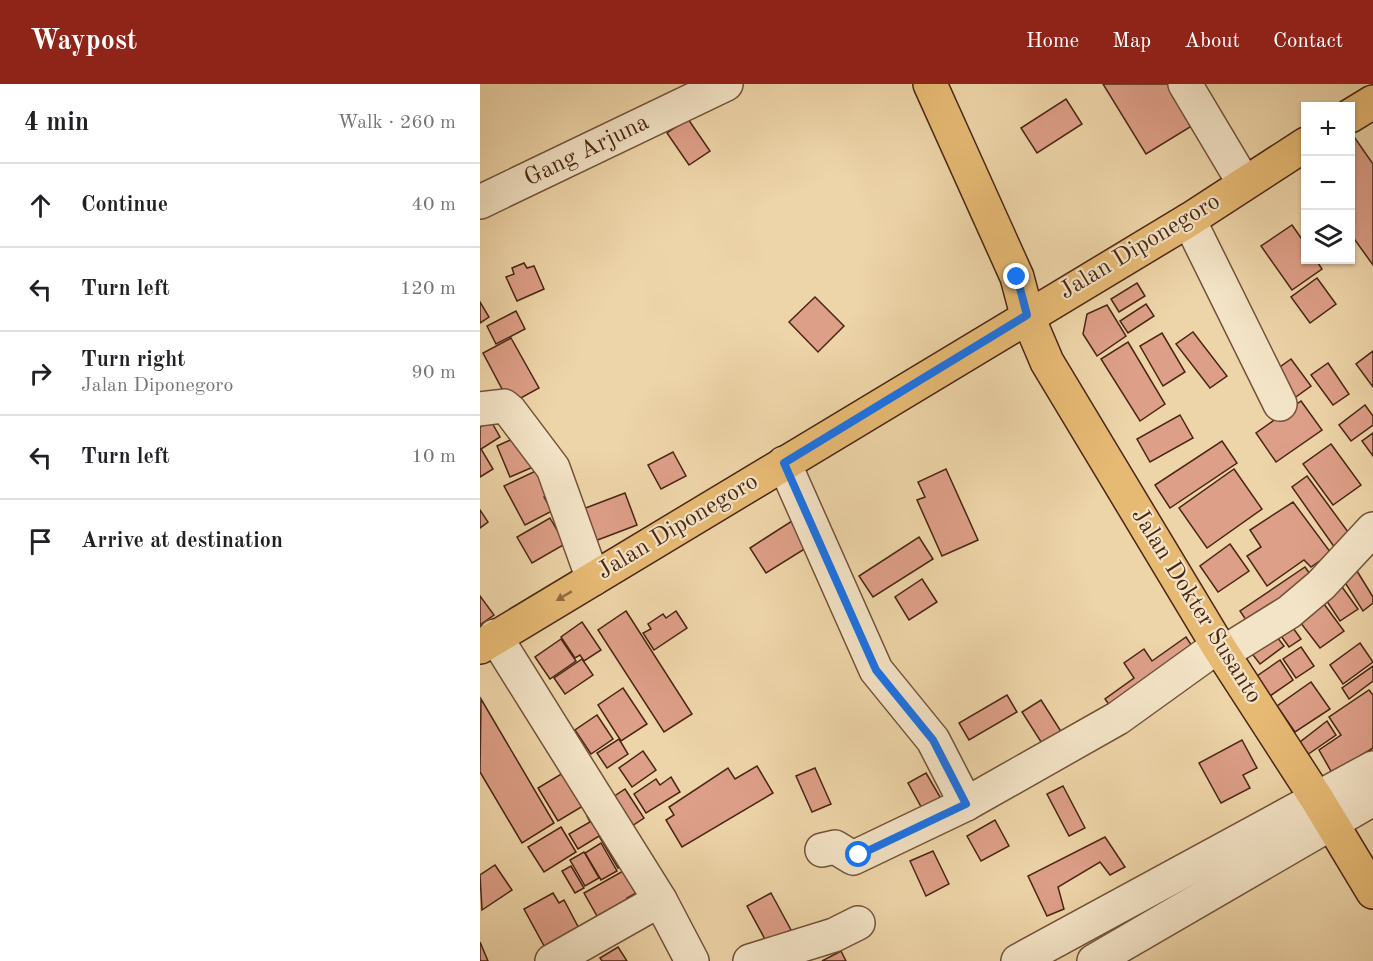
<!DOCTYPE html>
<meta charset="utf-8">
<style>
body{margin:0;font-family:"Old Standard TT",serif;background:#f6f6f6;color:#202124}
.controls{position:absolute;right:18px;top:18px;display:grid;overflow:hidden;border-radius:0px;box-shadow:0 2px 4px #0004}
.controls button{width:54px;height:54px;display:grid;place-items:center;padding:0;border:0;border-bottom:2px solid #e0e0e0;background:#fff;color:#202124;font:30px sans-serif}
.stop{position:absolute;width:18px;height:18px;margin:-14px;border:4px solid #1a73e8;border-radius:50%;background:#fff}
.stop.end{background:#1a73e8;border-color:#fff;box-shadow:0 2px 6px #0008}
.list{margin:0;padding:0;list-style:none}
h2{display:flex;justify-content:space-between;align-items:center;height:78px;margin:0;padding:0 24px;font-size:26px}
h2 small{font-size:20px;font-weight:400;color:#757577}
.list li{display:grid;grid-template-columns:39px 1fr auto;gap:18px;align-items:center;box-sizing:border-box;height:84px;padding:0 24px;border-top:2px solid #e0e0e0}
.list b{display:block;font-size:22px;white-space:nowrap}
.list p{margin:0;font-size:20px;white-space:nowrap;color:#757577}
.list em{font-size:20px;font-style:normal;color:#757577}
.icon{flex:none;width:33px;height:33px;fill:none;stroke:currentColor;stroke-width:2;stroke-linecap:round;stroke-linejoin:round}
.map{position:relative;flex:none;width:893px;height:877px;overflow:hidden}
header{display:flex;align-items:center;gap:36px;box-sizing:border-box;height:84px;padding:0 30px;background:#8f2418;color:#fff}
header strong{font-size:28px}
nav{display:flex;gap:33px;margin-inline-start:auto;font-size:21px}
main{display:flex}
aside{flex:1;background:#fff}
.map>svg:first-child{display:block}
.building{fill:#de9f88;stroke:#492614;stroke-width:1.5}
.lines{fill:none;stroke-linecap:round;stroke-linejoin:round}
.minor-casing{stroke:#725239;stroke-width:36}
.major-casing{stroke:#492614;stroke-width:36}
.minor{stroke:#f4e4c7;stroke-width:33}
.major{stroke:#e7ba74;stroke-width:33}
.oneway{fill:#90693f}
.route{stroke:#1a73e8;stroke-width:8}
.labels{text-anchor:middle;dominant-baseline:central;stroke-width:4.5;stroke-linejoin:round;paint-order:stroke}
.street-label{font-size:24px;fill:#492614;stroke:#f4e4c7}
</style>
<header>
<strong>Waypost</strong>
<nav><a>Home</a><a>Map</a><a>About</a><a>Contact</a></nav>
</header>
<main>
<aside>
<h2>4 min<small>Walk · 260 m</small></h2>
<ul class="list">
<li><svg class="icon" aria-label="ahead" viewBox="0 0 24 24"><path d="M12 20V5M6 11l6-6 6 6"/></svg><div><b>Continue</b></div><em>40 m</em></li>
<li><svg class="icon" aria-label="left" viewBox="0 0 24 24"><path d="M17 20v-9H6M10 6l-5 5 5 5"/></svg><div><b>Turn left</b></div><em>120 m</em></li>
<li><svg class="icon" aria-label="right" viewBox="0 0 24 24"><path d="M7 20v-9h11M14 6l5 5-5 5"/></svg><div><b>Turn right</b><p>Jalan Diponegoro</p></div><em>90 m</em></li>
<li><svg class="icon" aria-label="left" viewBox="0 0 24 24"><path d="M17 20v-9H6M10 6l-5 5 5 5"/></svg><div><b>Turn left</b></div><em>10 m</em></li>
<li><svg class="icon" aria-label="arrive" viewBox="0 0 24 24"><path d="M6 21V4h12l-3 4 3 4H6"/></svg><div><b>Arrive at destination</b></div></li>
</ul>
</aside>
<div class="map">
<svg width="893" height="877" viewBox="0 0 893 877">
<rect width="100%" height="100%" fill="#eed5a9"/>
<filter id="stains"><feTurbulence type="fractalNoise" baseFrequency=".00333" numOctaves="4"/><feColorMatrix values="0 0 0 0 .2 0 0 0 0 .09 0 0 0 0 .02 0 0 0 .5 -.17"/></filter>
<radialGradient id="worn" r=".72"><stop offset=".6" stop-color="#630" stop-opacity="0"/><stop offset="1" stop-color="#630" stop-opacity=".3"/></radialGradient>
<g class="building">
<polygon points="623,0 690,0 715,40 666,70"/>
<polygon points="586,15 602,40 557,69 541,44"/>
<polygon points="208,35 230,67 209,81 187,49"/>
<polygon points="870,47 893,80 893,181 870,149"/>
<polygon points="812,141 826,161 826,176 836,176 842,185 812,206 781,162"/>
<polygon points="44,179 47,184 54,182 64,205 37,217 26,193 34,190 32,184"/>
<polygon points="837,194 856,220 830,239 811,213"/>
<polygon points="657,199 665,212 639,228 631,215"/>
<polygon points="335,213 364,242 338,268 309,238"/>
<polygon points="0,218 9,233 0,239"/>
<polygon points="666,220 674,232 648,249 640,237"/>
<polygon points="627,221 646,252 617,272 603,250 607,230"/>
<polygon points="36,227 45,245 16,260 7,242"/>
<polygon points="713,248 747,292 730,304 696,260"/>
<polygon points="682,249 705,288 683,302 660,262"/>
<polygon points="31,254 59,304 30,320 3,269"/>
<polygon points="648,258 685,320 660,337 621,275"/>
<polygon points="893,267 893,303 876,280"/>
<polygon points="811,275 831,302 813,315 793,288"/>
<polygon points="848,279 869,310 853,321 831,291"/>
<polygon points="821,317 842,346 796,378 776,349"/>
<polygon points="885,321 893,332 893,341 871,357 859,341"/>
<polygon points="700,331 713,354 670,378 657,355"/>
<polygon points="11,337 20,353 1,365 13,385 0,393 0,343"/>
<polygon points="46,349 60,380 30,393 17,362"/>
<polygon points="893,349 893,372 882,357"/>
<polygon points="742,357 757,379 690,424 675,401"/>
<polygon points="851,360 881,401 853,421 823,380"/>
<polygon points="193,368 206,392 181,405 168,381"/>
<polygon points="62,384 74,408 64,413 72,427 45,441 24,402"/>
<polygon points="466,385 498,456 462,472 437,416 445,413 438,398"/>
<polygon points="754,385 782,425 727,464 699,424"/>
<polygon points="827,392 871,452 855,464 812,403"/>
<polygon points="145,409 157,441 115,457 103,425"/>
<polygon points="813,418 851,469 831,483 824,476 787,502 767,472 781,463 770,446"/>
<polygon points="0,426 8,438 0,444"/>
<polygon points="70,434 85,460 52,479 37,453"/>
<polygon points="315,435 331,461 286,489 270,464"/>
<polygon points="439,453 453,475 393,513 379,492"/>
<polygon points="750,460 769,487 738,508 720,482"/>
<polygon points="825,483 837,500 772,545 760,527"/>
<polygon points="877,487 893,513 893,519 883,527 864,497"/>
<polygon points="442,495 457,518 429,536 415,513"/>
<polygon points="857,496 878,525 860,537 840,507"/>
<polygon points="0,512 14,531 0,541"/>
<polygon points="844,520 864,547 840,564 820,538"/>
<polygon points="146,527 212,630 184,648 118,546"/>
<polygon points="196,527 207,544 174,566 163,549 171,545 168,540 183,530 186,534"/>
<polygon points="808,537 821,555 809,563 796,545"/>
<polygon points="102,538 121,566 104,577 100,571 95,574 81,553"/>
<polygon points="790,544 804,562 780,580 766,562"/>
<polygon points="706,553 718,571 635,629 625,615 654,594 644,579 664,565 672,577"/>
<polygon points="81,555 96,577 70,595 55,573"/>
<polygon points="880,559 893,578 863,600 850,581"/>
<polygon points="821,563 834,582 816,594 803,575"/>
<polygon points="102,575 113,591 85,610 74,594"/>
<polygon points="800,576 813,596 790,612 777,592"/>
<polygon points="893,582 893,597 869,615 862,604"/>
<polygon points="831,598 850,625 815,648 797,622"/>
<polygon points="143,604 167,640 141,657 118,621"/>
<polygon points="889,606 893,611 893,664 852,689 839,666 861,651 849,633"/>
<polygon points="527,611 537,628 489,656 479,639"/>
<polygon points="1,615 74,739 42,759 0,688"/>
<polygon points="561,616 582,649 563,661 542,628"/>
<polygon points="117,631 133,655 111,670 95,646"/>
<polygon points="847,637 856,651 827,671 820,658"/>
<polygon points="139,655 148,670 127,684 117,669"/>
<polygon points="762,656 777,684 763,691 770,704 741,719 719,679"/>
<polygon points="163,667 176,686 152,703 139,684"/>
<polygon points="277,682 293,709 202,763 186,736 194,731 189,723 248,684 255,695"/>
<polygon points="93,683 113,716 78,737 58,704"/>
<polygon points="335,684 351,720 332,728 316,692"/>
<polygon points="446,689 463,718 444,728 428,699"/>
<polygon points="191,693 200,708 166,729 154,710 176,695 180,701"/>
<polygon points="583,702 605,744 589,752 567,710"/>
<polygon points="145,705 164,734 149,744 130,715"/>
<polygon points="120,725 149,775 138,784 119,752 98,765 89,750 110,738 107,732"/>
<polygon points="515,736 529,762 501,777 487,752"/>
<polygon points="81,743 96,768 64,788 48,763"/>
<polygon points="625,753 645,783 630,791 620,778 578,803 584,825 567,832 548,792"/>
<polygon points="121,759 137,787 121,796 105,769"/>
<polygon points="453,767 469,800 446,812 430,777"/>
<polygon points="104,768 119,794 105,802 90,776"/>
<polygon points="15,781 32,806 2,826 0,791"/>
<polygon points="91,782 104,804 95,809 82,787"/>
<polygon points="152,782 165,804 147,814 155,828 125,846 104,809"/>
<polygon points="73,809 79,819 84,816 103,852 69,871 44,825"/>
<polygon points="291,809 311,846 287,859 267,822"/>
<polygon points="0,858 8,877 0,877"/>
<polygon points="138,863 147,877 122,877 120,874"/>
<polygon points="361,867 366,877 342,877"/>
</g>
<g class="lines">
<defs>
<g id="minor">
<polyline points="705,0 764,99"/>
<polyline points="0,118 246,0"/>
<polyline points="709,136 800,320"/>
<polyline points="0,325 24,322 30,327 73,384 113,495"/>
<polyline points="304,379 396,586 453,656 486,720"/>
<polyline points="15,552 180,816 212,877"/>
<polyline points="743,569 809,528 841,501 893,445"/>
<polyline points="342,766 355,763 373,774 486,720 638,634 738,562"/>
<polyline points="72,877 180,816"/>
<polyline points="270,877 354,851 378,839"/>
<polyline points="538,877 893,684"/>
<polyline points="614,877 893,715"/>
</g>
<g id="major">
<polyline points="450,0 537,193 547,231 567,278 738,562 837,715 893,808"/>
<polyline points="870,32 893,18"/>
<polyline points="0,563 709,136 826,60"/>
</g>
</defs>
<use href="#minor" class="minor-casing"/>
<use href="#major" class="major-casing"/>
<use href="#minor" class="minor"/>
<use href="#major" class="major"/>
</g>
<defs><path id="oneway-solid" d="M-6-.8H1V-3.2L6.5 0L1 3.2V.8H-6Z" transform="scale(1.5)"/></defs>
<use class="oneway" href="#oneway-solid" transform="translate(84 512) rotate(149)"/>
<g class="lines">
<polyline class="route" points="379,771 486,720 453,656 396,586 304,379 547,231 537,193"/>
</g>
<g class="labels">
<g class="street-label">
<text transform="translate(107 67) rotate(-26)">Gang Arjuna</text>
<text transform="translate(660 163) rotate(-31)">Jalan Diponegoro</text>
<text transform="translate(198 443) rotate(-31)">Jalan Diponegoro</text>
<text transform="translate(716 522) rotate(58)">Jalan Dokter Susanto</text>
</g>
</g>
<rect width="100%" height="100%" filter="url(#stains)"/>
<rect width="100%" height="100%" fill="url(#worn)"/>
</svg>
<div class="controls">
<button>+</button>
<button>−</button>
<button><svg class="icon" aria-label="layers" viewBox="0 0 24 24"><path d="M12 4l9 5-9 5-9-5zM3 14l9 5 9-5"/></svg></button>
</div>
<div class="stop" style="left:379px;top:771px"></div>
<div class="stop end" style="left:537px;top:193px"></div>
</div>
</main>
